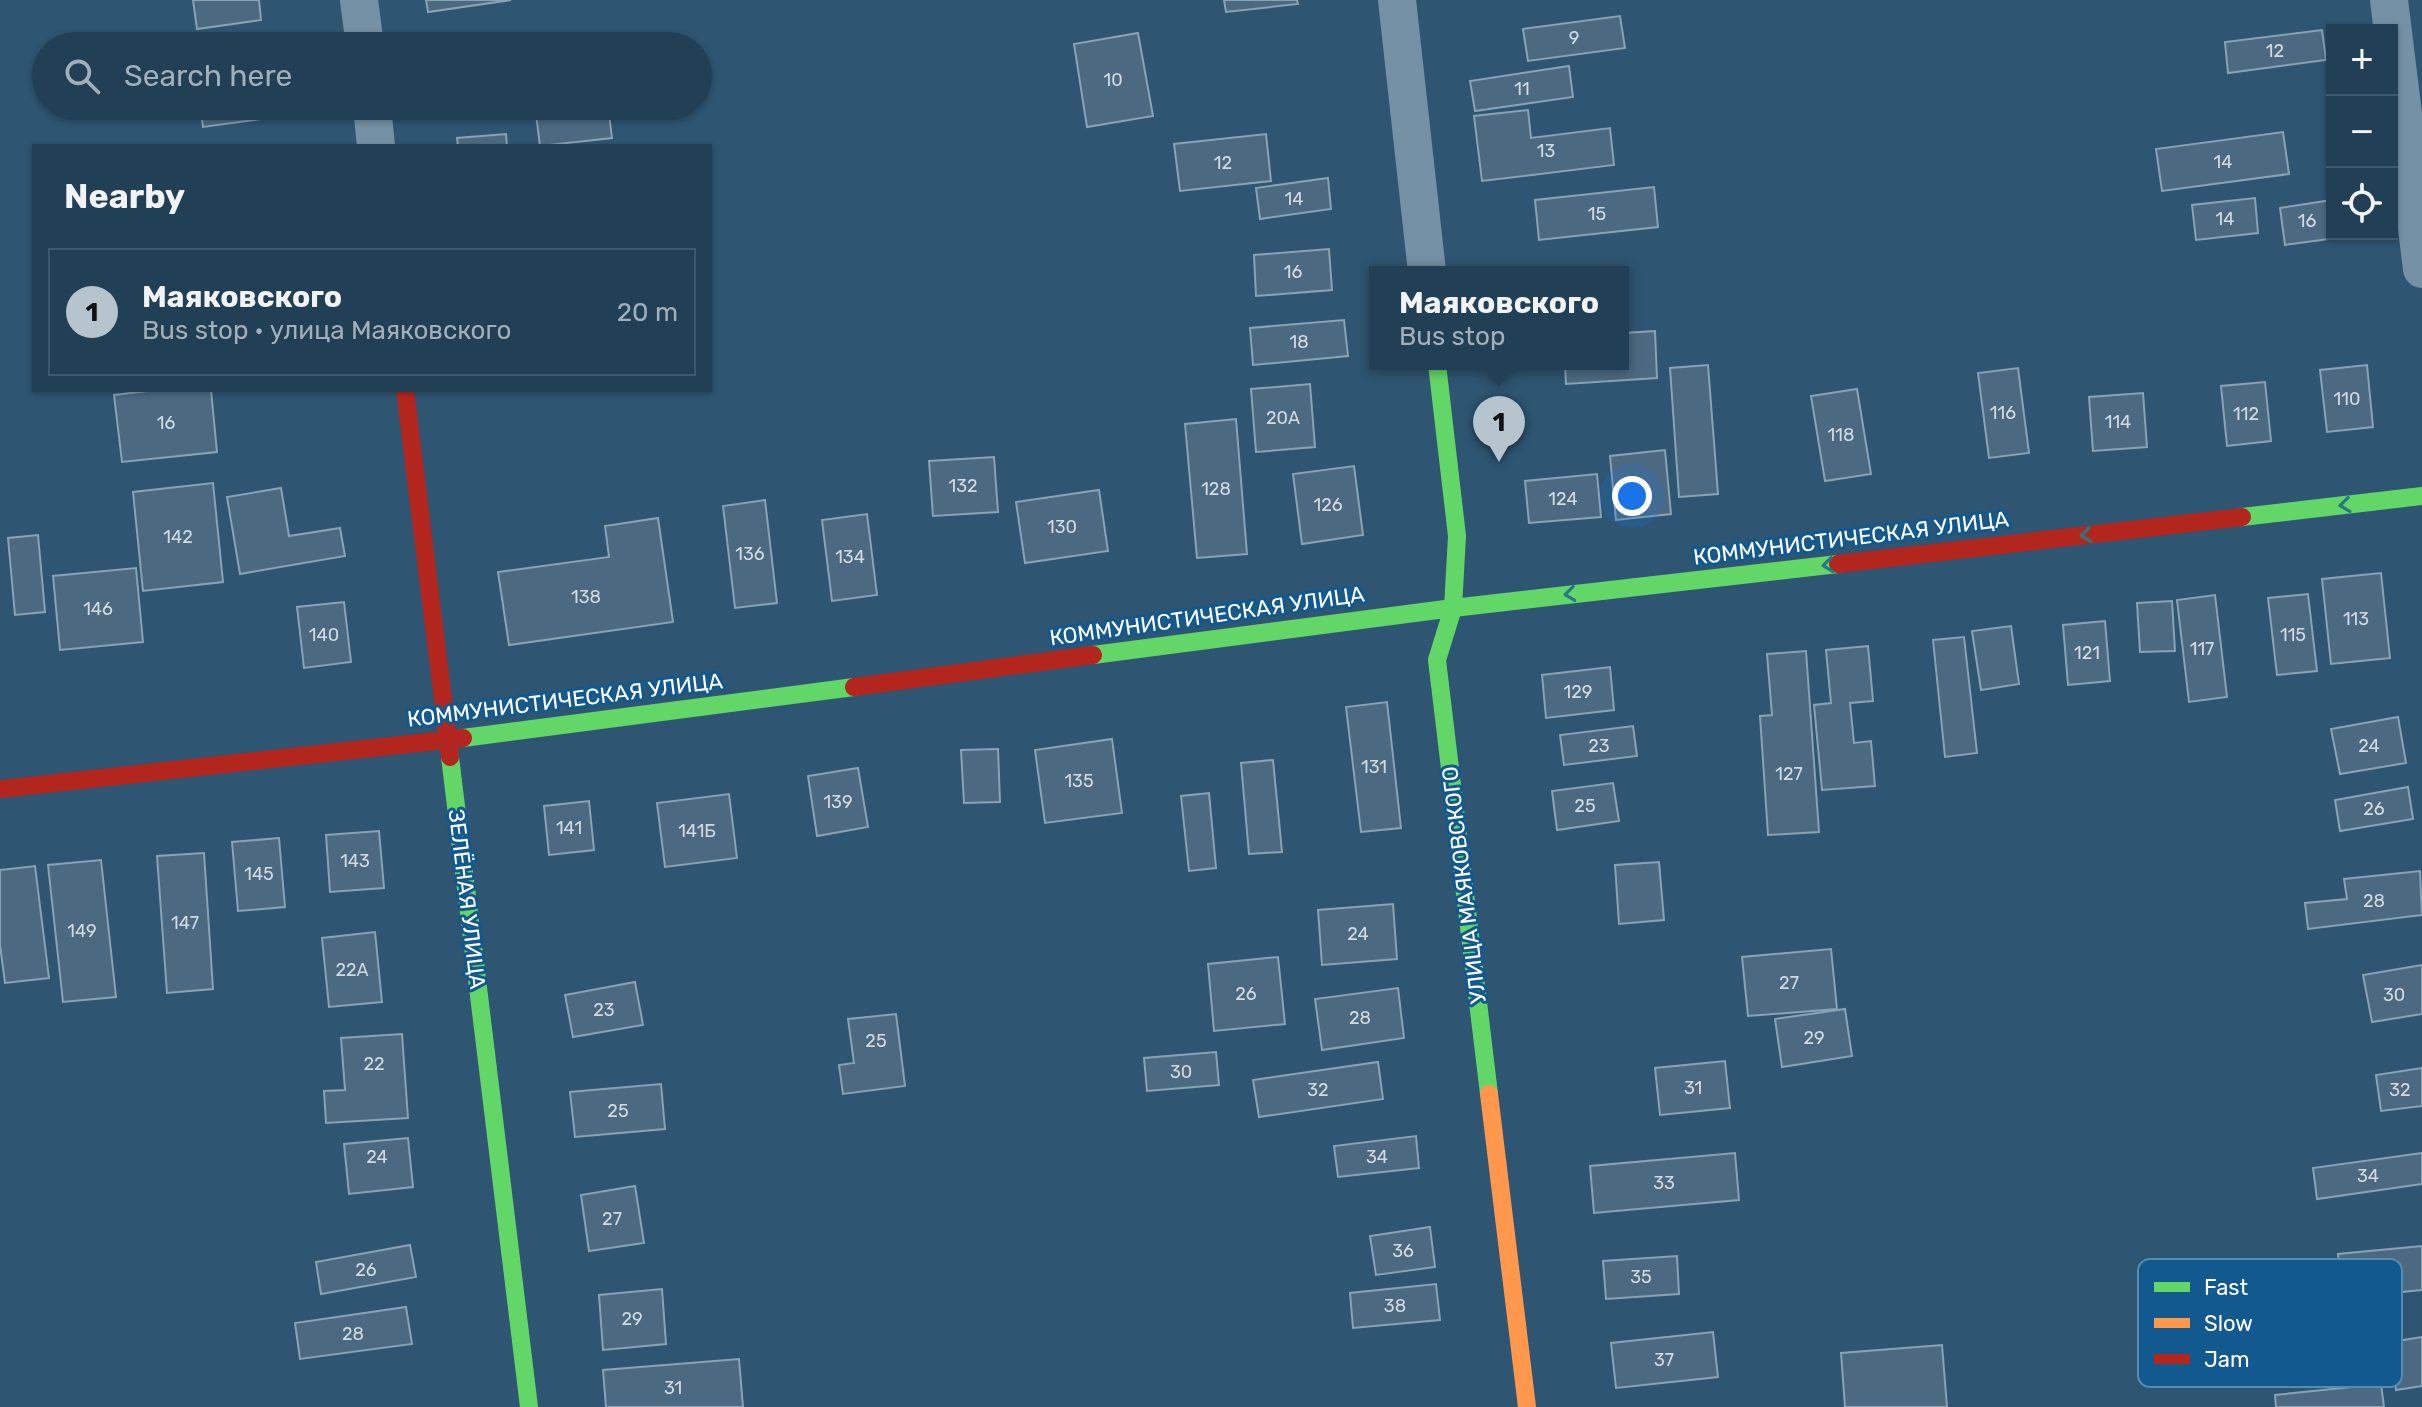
<!DOCTYPE html>
<meta charset="utf-8">
<style>
body{margin:0;font-family:Rubik,sans-serif;background:#2a475b;color:#f1f3f6}
.controls{position:absolute;right:24px;top:24px;display:grid;overflow:hidden;border-radius:0px;box-shadow:0 2px 6px #0004}
.controls button{width:72px;height:72px;display:grid;place-items:center;padding:0;border:0;border-bottom:2px solid #3f596c;background:#224055;color:#f1f3f6;font:40px sans-serif}
.you{position:absolute;left:1632px;top:496px;width:28px;height:28px;margin:-20px;border:6px solid #fff;border-radius:50%;background:#1a73e8;box-shadow:0 0 0 12px #1a73e833}
.badge{display:grid;place-items:center;width:52px;height:52px;border-radius:50%;background:#b6c4cd;color:#111;font-size:26px;font-weight:700}
.pin{position:absolute;translate:-50% -66px;filter:drop-shadow(0 2px 4px #0008)}
.pin::after{content:'';position:absolute;top:42px;width:28px;height:24px;background:inherit;clip-path:polygon(0 0,100% 0,50% 100%)}
.popup{position:absolute;left:1369px;top:266px;width:260px;height:104px;box-sizing:border-box;display:grid;place-content:center;border-radius:0px;background:#224055;filter:drop-shadow(0 2px 6px #0005);font-size:26px;white-space:nowrap;color:#a2afb9}
.popup b{font-size:30px;color:#f1f3f6}
.popup::after{content:'';position:absolute;left:50%;top:100%;margin-left:-16px;border:16px solid transparent;border-top-color:#224055}
.list{margin:0;padding:0;list-style:none}
h2{display:flex;justify-content:space-between;align-items:center;height:104px;margin:0;padding:0 32px;font-size:34px}
h2 small{font-size:26px;font-weight:400;color:#a2afb9}
.list li{display:grid;grid-template-columns:52px 1fr auto;gap:24px;align-items:center;box-sizing:border-box;height:128px;margin:0 16px 16px;padding:0 16px;border:2px solid #3f596c;border-radius:0px}
.list b{display:block;font-size:30px;white-space:nowrap}
.list p{margin:0;font-size:26px;white-space:nowrap;color:#a2afb9}
.list em{font-size:26px;font-style:normal;color:#a2afb9}
.icon{flex:none;width:44px;height:44px;fill:none;stroke:currentColor;stroke-width:2;stroke-linecap:round;stroke-linejoin:round}
.map{position:relative;flex:none;width:2422px;height:1407px;overflow:hidden}
.search{position:absolute;background:#224055;box-shadow:0 2px 6px #0004;left:32px;top:32px;width:680px;height:88px;display:flex;align-items:center;gap:20px;box-sizing:border-box;padding:0 28px;border-radius:44px;color:#a2afb9;font-size:30px}
.panel{position:absolute;background:#224055;box-shadow:0 2px 6px #0004;left:32px;top:144px;width:680px;height:248px;border-radius:0px}
.map>svg:first-child{display:block}
.building{fill:#4b6a81;stroke:#89a2b4;stroke-width:2}
.lines{fill:none;stroke-linecap:round;stroke-linejoin:round}
.street{stroke:#7591a5;stroke-width:38}
.fast{stroke:#63d668;stroke-width:18}
.slow{stroke:#ff974d;stroke-width:18}
.jam{stroke:#b3261e;stroke-width:18}
.oneway{stroke:#267884}
.labels{text-anchor:middle;dominant-baseline:central;stroke-width:6;stroke-linejoin:round;paint-order:stroke}
.number-label{font-size:18px;fill:#d2dae0}
.street-label{font-size:22px;fill:#fff;stroke:#11598e}
.key{fill:#11598e;stroke:#588bb0;stroke-width:2}
.key-label{font-size:22px;fill:#fff}
</style>
<div class="map">
<svg width="2422" height="1407" viewBox="0 0 2422 1407">
<rect width="100%" height="100%" fill="#2e5571"/>
<g class="building">
<polygon points="193,0 259,0 261,20 197,29"/>
<polygon points="426,0 511,0 428,12"/>
<polygon points="1224,0 1297,0 1298,4 1226,12"/>
<polygon points="1620,16 1625,48 1528,61 1523,29"/>
<polygon points="2322,30 2326,60 2228,73 2225,42"/>
<polygon points="1138,33 1153,116 1087,127 1074,44"/>
<polygon points="1569,66 1573,97 1475,111 1470,81"/>
<polygon points="200,106 276,106 277,117 203,127"/>
<polygon points="535,106 608,106 612,138 540,146"/>
<polygon points="1528,110 1531,138 1610,128 1614,165 1482,181 1474,116"/>
<polygon points="2283,132 2289,174 2162,191 2156,149"/>
<polygon points="506,134 507,146 458,146 457,138"/>
<polygon points="1266,134 1271,181 1180,191 1174,144"/>
<polygon points="1328,178 1331,209 1260,219 1256,188"/>
<polygon points="1654,187 1658,227 1539,240 1535,200"/>
<polygon points="2255,198 2258,233 2196,240 2192,205"/>
<polygon points="2332,200 2332,234 2351,236 2285,245 2280,208"/>
<polygon points="1329,249 1332,290 1256,296 1254,255"/>
<polygon points="1344,320 1348,356 1253,365 1250,328"/>
<polygon points="1655,331 1657,378 1566,384 1565,364 1623,364 1623,333"/>
<polygon points="1708,365 1718,494 1679,497 1670,368"/>
<polygon points="2367,365 2373,427 2327,432 2320,370"/>
<polygon points="2018,368 2029,453 1989,458 1978,373"/>
<polygon points="2265,382 2271,441 2227,446 2221,386"/>
<polygon points="1310,384 1315,447 1256,452 1251,389"/>
<polygon points="1857,389 1871,474 1825,481 1811,396"/>
<polygon points="157,390 211,390 217,452 122,462 114,395"/>
<polygon points="2143,393 2147,447 2093,451 2089,397"/>
<polygon points="1236,419 1247,554 1197,558 1185,424"/>
<polygon points="1665,450 1671,514 1616,520 1610,456"/>
<polygon points="994,457 998,512 933,516 929,461"/>
<polygon points="1354,466 1363,535 1302,544 1293,474"/>
<polygon points="1597,474 1601,517 1529,523 1525,481"/>
<polygon points="213,483 223,582 143,591 133,492"/>
<polygon points="281,488 289,536 340,528 345,556 240,574 227,497"/>
<polygon points="1099,490 1108,551 1025,563 1016,502"/>
<polygon points="765,500 777,603 735,608 723,506"/>
<polygon points="867,514 877,595 832,601 822,520"/>
<polygon points="658,518 673,622 509,645 498,572 609,557 605,526"/>
<polygon points="38,535 45,612 15,615 8,538"/>
<polygon points="136,568 143,642 60,650 53,576"/>
<polygon points="2381,573 2390,658 2331,664 2322,579"/>
<polygon points="2308,594 2317,671 2277,675 2268,598"/>
<polygon points="2215,595 2227,697 2189,702 2177,600"/>
<polygon points="2172,601 2175,651 2140,652 2137,603"/>
<polygon points="344,602 351,662 304,668 297,607"/>
<polygon points="2105,621 2110,681 2068,685 2063,625"/>
<polygon points="2011,626 2019,684 1981,690 1972,631"/>
<polygon points="1964,637 1977,753 1945,757 1933,640"/>
<polygon points="1868,646 1873,701 1850,703 1854,743 1871,741 1875,786 1822,790 1814,705 1831,703 1826,650"/>
<polygon points="1806,651 1819,832 1768,835 1760,716 1772,715 1767,654"/>
<polygon points="1610,667 1614,710 1546,718 1542,675"/>
<polygon points="1387,702 1401,828 1361,832 1346,707"/>
<polygon points="2398,717 2406,763 2340,774 2331,729"/>
<polygon points="1633,726 1637,756 1564,765 1560,735"/>
<polygon points="1112,739 1122,813 1045,823 1035,750"/>
<polygon points="998,749 1000,802 964,803 961,750"/>
<polygon points="1273,760 1282,852 1249,854 1241,763"/>
<polygon points="858,768 868,827 817,836 808,776"/>
<polygon points="1613,783 1619,821 1557,830 1552,791"/>
<polygon points="2408,787 2413,819 2340,831 2335,800"/>
<polygon points="1209,793 1216,868 1189,871 1181,796"/>
<polygon points="729,794 737,858 665,867 657,803"/>
<polygon points="589,801 594,850 549,855 544,806"/>
<polygon points="379,831 384,888 330,892 326,835"/>
<polygon points="279,838 285,907 238,911 232,842"/>
<polygon points="204,853 213,989 167,993 157,856"/>
<polygon points="101,860 116,997 63,1002 48,865"/>
<polygon points="1659,862 1664,920 1619,924 1615,865"/>
<polygon points="35,866 49,978 5,983 0,945 0,870"/>
<polygon points="2420,871 2422,915 2308,929 2305,903 2347,899 2344,879"/>
<polygon points="1393,904 1397,959 1322,965 1318,910"/>
<polygon points="375,932 382,1002 329,1007 322,938"/>
<polygon points="1831,949 1837,1009 1748,1016 1742,957"/>
<polygon points="1278,957 1285,1024 1214,1031 1208,964"/>
<polygon points="2422,965 2422,1014 2372,1022 2363,975"/>
<polygon points="635,982 643,1025 573,1037 565,995"/>
<polygon points="1398,988 1404,1038 1322,1050 1315,999"/>
<polygon points="1845,1009 1852,1056 1782,1067 1775,1019"/>
<polygon points="896,1014 905,1086 843,1094 839,1065 854,1063 848,1019"/>
<polygon points="402,1034 408,1118 326,1123 324,1091 345,1090 341,1038"/>
<polygon points="1216,1052 1219,1085 1147,1091 1144,1058"/>
<polygon points="1725,1061 1730,1108 1660,1115 1655,1068"/>
<polygon points="1378,1062 1383,1099 1259,1117 1253,1080"/>
<polygon points="2422,1068 2422,1106 2381,1111 2376,1075"/>
<polygon points="661,1084 665,1129 575,1137 570,1092"/>
<polygon points="1416,1136 1419,1168 1338,1177 1334,1146"/>
<polygon points="408,1138 413,1187 349,1194 344,1144"/>
<polygon points="1735,1153 1739,1200 1594,1213 1590,1166"/>
<polygon points="2422,1153 2422,1184 2317,1199 2313,1168"/>
<polygon points="635,1186 644,1243 589,1251 581,1195"/>
<polygon points="1430,1227 1435,1267 1376,1275 1370,1236"/>
<polygon points="410,1245 416,1277 321,1294 316,1262"/>
<polygon points="2422,1246 2422,1290 2342,1298 2338,1254"/>
<polygon points="1677,1256 1679,1294 1606,1299 1603,1261"/>
<polygon points="1436,1284 1440,1320 1353,1328 1350,1293"/>
<polygon points="662,1289 666,1344 603,1350 599,1295"/>
<polygon points="406,1307 412,1344 300,1359 295,1323"/>
<polygon points="1713,1332 1718,1377 1616,1388 1611,1343"/>
<polygon points="2422,1337 2422,1386 2396,1390 2390,1342"/>
<polygon points="1942,1345 1947,1407 1845,1407 1841,1353"/>
<polygon points="739,1359 743,1407 606,1407 603,1370"/>
<polygon points="2381,1384 2384,1407 2276,1407 2275,1395"/>
</g>
<g class="lines">
<g class="street">
<polyline points="359,0 365,46"/>
<polyline points="1397,0 1427,272"/>
<polyline points="2389,0 2422,269"/>
<polyline points="372,106 376,146"/>
</g>
<g class="fast">
<polyline points="1437,364 1457,536 1453,608 1437,660 1489,1094"/>
<polyline points="2242,517 2422,496"/>
<polyline points="1093,655 1453,608 1838,564"/>
<polyline points="463,738 854,687"/>
<polyline points="450,757 529,1407"/>
</g>
<polyline class="slow" points="1489,1094 1527,1407"/>
<g class="jam">
<polyline points="405,390 450,757"/>
<polyline points="1838,564 2242,517"/>
<polyline points="854,687 1093,655"/>
<polyline points="0,789 463,738"/>
</g>
</g>
<defs><path id="oneway-chevron" d="M-2-3.5L2.5 0L-2 3.5" fill="none" stroke-width="1.6" stroke-linecap="round" stroke-linejoin="round" transform="scale(2)"/></defs>
<g class="oneway">
<use href="#oneway-chevron" transform="translate(2345 505) rotate(173)"/>
<use href="#oneway-chevron" transform="translate(2086 535) rotate(173)"/>
<use href="#oneway-chevron" transform="translate(1828 565) rotate(173)"/>
<use href="#oneway-chevron" transform="translate(1570 594) rotate(173)"/>
</g>
<g class="labels">
<g class="number-label">
<text x="1574" y="38">9</text>
<text x="2275" y="51">12</text>
<text x="1113" y="80">10</text>
<text x="1522" y="89">11</text>
<text x="1546" y="151">13</text>
<text x="2223" y="162">14</text>
<text x="1223" y="163">12</text>
<text x="1294" y="199">14</text>
<text x="1597" y="214">15</text>
<text x="2225" y="219">14</text>
<text x="2307" y="221">16</text>
<text x="1293" y="272">16</text>
<text x="1299" y="342">18</text>
<text x="2347" y="399">110</text>
<text x="2003" y="413">116</text>
<text x="2246" y="414">112</text>
<text x="1283" y="418">20А</text>
<text x="2118" y="422">114</text>
<text x="166" y="423">16</text>
<text x="1841" y="435">118</text>
<text x="963" y="486">132</text>
<text x="1216" y="489">128</text>
<text x="1563" y="499">124</text>
<text x="1328" y="505">126</text>
<text x="1062" y="527">130</text>
<text x="178" y="537">142</text>
<text x="750" y="554">136</text>
<text x="850" y="557">134</text>
<text x="586" y="597">138</text>
<text x="98" y="609">146</text>
<text x="2356" y="619">113</text>
<text x="324" y="635">140</text>
<text x="2293" y="635">115</text>
<text x="2202" y="649">117</text>
<text x="2087" y="653">121</text>
<text x="1578" y="692">129</text>
<text x="1599" y="746">23</text>
<text x="2369" y="746">24</text>
<text x="1374" y="767">131</text>
<text x="1789" y="774">127</text>
<text x="1079" y="781">135</text>
<text x="838" y="802">139</text>
<text x="1585" y="806">25</text>
<text x="2374" y="809">26</text>
<text x="569" y="828">141</text>
<text x="697" y="831">141Б</text>
<text x="355" y="861">143</text>
<text x="259" y="874">145</text>
<text x="2374" y="901">28</text>
<text x="185" y="923">147</text>
<text x="82" y="931">149</text>
<text x="1358" y="934">24</text>
<text x="352" y="970">22А</text>
<text x="1789" y="983">27</text>
<text x="1246" y="994">26</text>
<text x="2394" y="995">30</text>
<text x="604" y="1010">23</text>
<text x="1360" y="1018">28</text>
<text x="1814" y="1038">29</text>
<text x="876" y="1041">25</text>
<text x="374" y="1064">22</text>
<text x="1181" y="1072">30</text>
<text x="1693" y="1088">31</text>
<text x="1318" y="1090">32</text>
<text x="2400" y="1090">32</text>
<text x="618" y="1111">25</text>
<text x="377" y="1157">24</text>
<text x="1377" y="1157">34</text>
<text x="2368" y="1176">34</text>
<text x="1664" y="1183">33</text>
<text x="612" y="1219">27</text>
<text x="1403" y="1251">36</text>
<text x="366" y="1270">26</text>
<text x="1641" y="1277">35</text>
<text x="1395" y="1306">38</text>
<text x="632" y="1319">29</text>
<text x="353" y="1334">28</text>
<text x="1664" y="1360">37</text>
<text x="673" y="1388">31</text>
</g>
<g class="street-label">
<text transform="translate(1851 538) rotate(-7)">КОММУНИСТИЧЕСКАЯ УЛИЦА</text>
<text transform="translate(1207 616) rotate(-8)">КОММУНИСТИЧЕСКАЯ УЛИЦА</text>
<text transform="translate(565 700) rotate(-7)">КОММУНИСТИЧЕСКАЯ УЛИЦА</text>
<text transform="translate(1464 885) rotate(-97)">УЛИЦА МАЯКОВСКОГО</text>
<text transform="translate(467 899) rotate(83)">ЗЕЛЁНАЯ УЛИЦА</text>
</g>
</g>
<rect x="2138" y="1259" width="264" height="128" rx="12" class="key"/>
<rect x="2154" y="1282" width="36" height="10" fill="#63d668"/>
<rect x="2154" y="1318" width="36" height="10" fill="#ff974d"/>
<rect x="2154" y="1354" width="36" height="10" fill="#b3261e"/>
<g class="key-label">
<text x="2204" y="1295">Fast</text>
<text x="2204" y="1331">Slow</text>
<text x="2204" y="1367">Jam</text>
</g>
</svg>
<div class="controls">
<button>+</button>
<button>−</button>
<button><svg class="icon" aria-label="locate" viewBox="0 0 24 24"><circle cx="12" cy="12" r="6"/><path d="M12 2v4M12 18v4M2 12h4M18 12h4"/></svg></button>
</div>
<div class="you"></div>
<div class="pin badge" style="left:1499px;top:462px">1</div>
<div class="popup"><b>Маяковского</b>Bus stop</div>
<div class="search"><svg class="icon" aria-label="search" viewBox="0 0 24 24"><circle cx="10" cy="10" r="6"/><path d="M15 15l6 6"/></svg>Search here</div>
<section class="panel">
<h2>Nearby<small></small></h2>
<ul class="list">
<li><span class="badge">1</span><div><b>Маяковского</b><p>Bus stop · улица Маяковского</p></div><em>20 m</em></li>
</ul>
</section>
</div>
